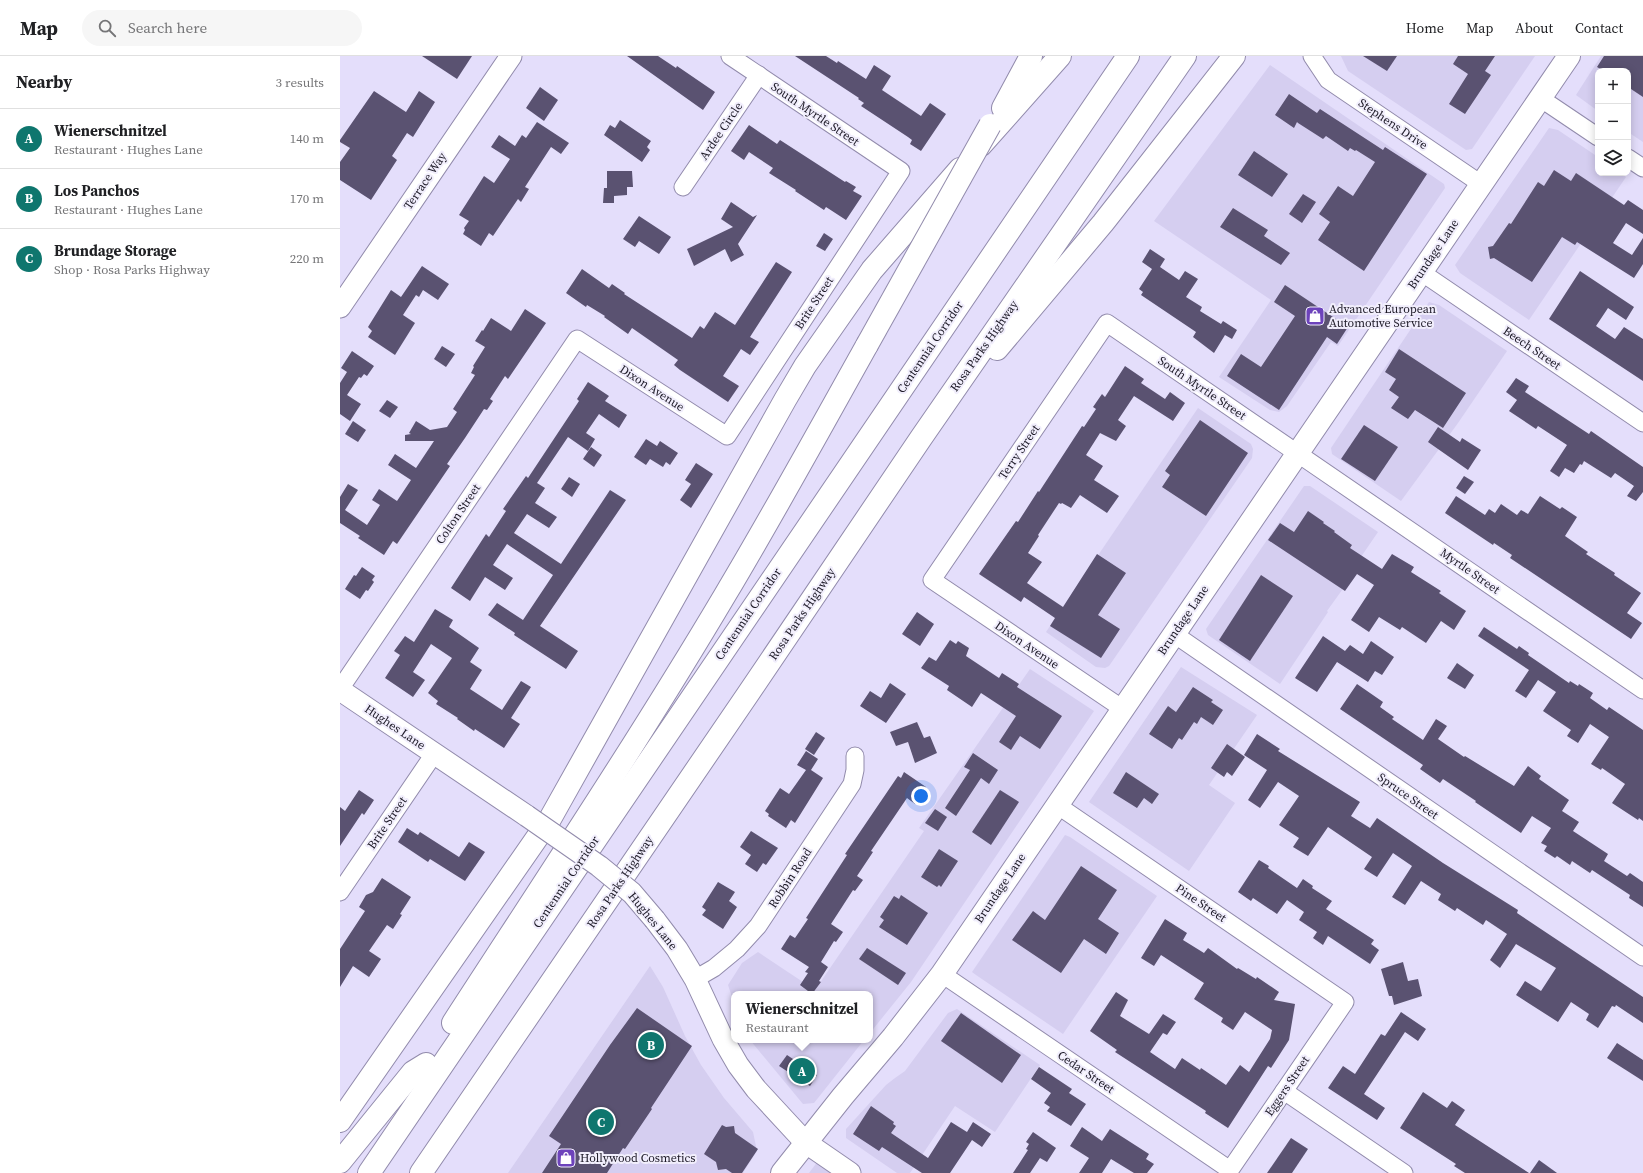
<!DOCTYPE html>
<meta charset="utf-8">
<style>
body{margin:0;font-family:"Source Serif 4",serif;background:#f6f6f6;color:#202124}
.controls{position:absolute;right:12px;top:12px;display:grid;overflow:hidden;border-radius:8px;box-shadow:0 2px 10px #0003}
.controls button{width:36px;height:36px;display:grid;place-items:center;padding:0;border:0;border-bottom:1px solid #e0e0e0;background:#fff;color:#202124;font:20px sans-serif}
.you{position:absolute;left:581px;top:740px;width:14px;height:14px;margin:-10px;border:3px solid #fff;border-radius:50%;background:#1a73e8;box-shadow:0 0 0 6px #1a73e833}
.badge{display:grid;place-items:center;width:26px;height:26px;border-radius:50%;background:#0f766e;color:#fff;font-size:13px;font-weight:700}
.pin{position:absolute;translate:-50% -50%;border:2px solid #fff;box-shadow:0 1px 4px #0006}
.popup{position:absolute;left:391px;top:935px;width:142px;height:52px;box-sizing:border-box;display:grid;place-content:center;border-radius:8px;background:#fff;filter:drop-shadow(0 1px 3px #0005);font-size:13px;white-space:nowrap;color:#757577}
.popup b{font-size:15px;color:#202124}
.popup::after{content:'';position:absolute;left:50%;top:100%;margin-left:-8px;border:8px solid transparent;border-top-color:#fff}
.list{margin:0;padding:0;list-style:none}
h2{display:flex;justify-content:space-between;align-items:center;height:52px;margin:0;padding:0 16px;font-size:17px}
h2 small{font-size:13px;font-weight:400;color:#757577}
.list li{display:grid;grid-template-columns:26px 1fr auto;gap:12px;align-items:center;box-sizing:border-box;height:60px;padding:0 16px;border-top:1px solid #e0e0e0}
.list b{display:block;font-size:15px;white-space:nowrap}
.list p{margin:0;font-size:13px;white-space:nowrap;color:#757577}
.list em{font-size:13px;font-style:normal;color:#757577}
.icon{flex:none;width:22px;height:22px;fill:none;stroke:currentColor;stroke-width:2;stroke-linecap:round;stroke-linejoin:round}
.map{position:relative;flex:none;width:1303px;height:1117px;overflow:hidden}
header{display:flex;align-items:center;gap:24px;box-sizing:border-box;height:56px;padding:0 20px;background:#fff;border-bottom:1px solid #e0e0e0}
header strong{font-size:19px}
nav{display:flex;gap:22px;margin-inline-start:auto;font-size:14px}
.search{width:280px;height:36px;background:#f6f6f6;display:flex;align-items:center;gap:10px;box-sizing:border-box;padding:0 14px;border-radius:22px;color:#757577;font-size:15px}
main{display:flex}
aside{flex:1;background:#fff}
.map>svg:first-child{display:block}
.built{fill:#d5cef0}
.building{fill:#5a5271}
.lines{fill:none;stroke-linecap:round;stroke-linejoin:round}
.minor-casing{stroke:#928bac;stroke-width:19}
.tertiary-casing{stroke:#928bac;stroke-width:23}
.secondary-casing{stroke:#928bac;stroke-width:24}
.motorway-casing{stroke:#928bac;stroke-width:24}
.minor{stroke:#fff;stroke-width:17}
.tertiary{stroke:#fff;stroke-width:21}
.secondary{stroke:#fff;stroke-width:22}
.motorway{stroke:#fff;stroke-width:22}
.tertiary-bridge-casing{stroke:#928bac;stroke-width:23;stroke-linecap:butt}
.motorway-bridge-casing{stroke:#928bac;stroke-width:24;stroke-linecap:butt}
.tertiary-bridge{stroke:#fff;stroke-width:21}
.motorway-bridge{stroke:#fff;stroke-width:22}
.labels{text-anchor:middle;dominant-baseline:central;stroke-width:4;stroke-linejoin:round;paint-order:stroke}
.street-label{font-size:12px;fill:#1c1926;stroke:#f1eefc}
.poi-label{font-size:12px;fill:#1c1926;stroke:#f1eefc;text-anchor:start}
</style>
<header>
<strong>Map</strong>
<div class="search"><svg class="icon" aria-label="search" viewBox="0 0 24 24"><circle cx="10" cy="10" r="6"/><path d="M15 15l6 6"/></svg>Search here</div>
<nav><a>Home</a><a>Map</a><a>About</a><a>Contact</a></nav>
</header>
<main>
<aside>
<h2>Nearby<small>3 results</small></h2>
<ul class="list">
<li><span class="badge">A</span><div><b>Wienerschnitzel</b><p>Restaurant · Hughes Lane</p></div><em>140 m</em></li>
<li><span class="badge">B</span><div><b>Los Panchos</b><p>Restaurant · Hughes Lane</p></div><em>170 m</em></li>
<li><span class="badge">C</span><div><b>Brundage Storage</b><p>Shop · Rosa Parks Highway</p></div><em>220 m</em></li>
</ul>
</aside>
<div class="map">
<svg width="1303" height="1117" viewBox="0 0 1303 1117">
<rect width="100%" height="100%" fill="#e4defb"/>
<g class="built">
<polygon points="1001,0 1195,0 1132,93 1126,94 1008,15"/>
<polygon points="1261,0 1303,0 1303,86 1288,76 1288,15 1258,15 1258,55 1236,39"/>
<polygon points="930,9 1104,128 1105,132 998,290 991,286 947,350 939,356 930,354 879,321 931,244 814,165"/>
<polygon points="1209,72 1218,74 1258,101 1258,117 1281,117 1286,121 1189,264 1120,217 1115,209"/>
<polygon points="1089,246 1099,249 1167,295 1118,367 1061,445 992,398 991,392"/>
<polygon points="858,352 911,388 913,393 912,402 769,610 765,612 756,611 706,576"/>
<polygon points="964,430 970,430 1038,476 1012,514 1015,516 987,555 988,556 940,628 868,579 866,573"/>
<polygon points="841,611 917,659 869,729 895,747 849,815 749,746"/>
<polygon points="690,613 754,655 571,926 530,977 530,938 394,938 394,947 388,929 402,907 418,896 475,934 584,775 579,772"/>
<polygon points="725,779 730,781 817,840 723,978 636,919 632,916"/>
<polygon points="310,910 323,931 345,980 361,1009 384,1042 413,1076 417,1095 403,1117 168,1117"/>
<polygon points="617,953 700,1009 655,1076 615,1050 570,1117 557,1117 506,1082 506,1073 546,1029 555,1022 565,1015 608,957"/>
<polygon points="410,984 524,984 474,1047 463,1048"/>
<polygon points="478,1105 495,1117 469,1117"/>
</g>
<g class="building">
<polygon points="82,0 132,0 117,23"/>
<polygon points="287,0 318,0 336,12 337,10 375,36 363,54"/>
<polygon points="455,0 486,0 497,7 498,5 526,23 534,9 551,20 542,34 581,60 590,47 606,58 581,95 570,88 572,84 568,81 521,50 524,47 518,43 519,42"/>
<polygon points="1023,0 1057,0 1047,15"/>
<polygon points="1118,0 1155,0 1145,15 1151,19 1125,58 1109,48 1128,18 1113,8"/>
<polygon points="1264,0 1303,0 1303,41 1288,31 1288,15 1264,15 1257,11"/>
<polygon points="200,31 218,44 204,65 186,52"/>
<polygon points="34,35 66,56 79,35 95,46 73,81 67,77 52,100 57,104 31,144 0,124 0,106 10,92 0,86 0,84"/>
<polygon points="949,38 977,57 980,53 1043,94 1045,91 1087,118 1024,215 978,184 990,166 979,158 998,130 1013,140 1035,106 1016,94 1015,95 1010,92 1008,95 986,80 983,83 958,67 957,66 954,72 935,59"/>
<polygon points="280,64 311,85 307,91 310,94 302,106 264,79 270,69 275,72"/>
<polygon points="197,66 229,87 221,98 211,91 185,131 189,133 181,146 178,143 153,180 149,177 141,190 123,178 125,174 124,172 129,165 119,159 144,120 154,127 170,103 151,91 159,79 175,90 182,79 186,82"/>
<polygon points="409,69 437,88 440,84 505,126 506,125 516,131 513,135 522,140 506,164 486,151 484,154 455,135 456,134 429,117 433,112 409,96 404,104 391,95"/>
<polygon points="914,95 948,118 932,141 898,119"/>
<polygon points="1214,114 1231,125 1236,117 1284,149 1288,144 1303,154 1303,178 1286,167 1273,187 1292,199 1303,182 1303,208 1294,222 1237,186 1235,189 1222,181 1192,226 1154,202 1150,203 1148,191 1153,190 1169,167 1171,168 1198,126 1204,130"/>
<polygon points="267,115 292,115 293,131 287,131 287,139 274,140 274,147 263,147 264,132 267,132"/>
<polygon points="963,138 976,146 962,167 949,158"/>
<polygon points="391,146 413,161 417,159 398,188 404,199 391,206 385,193 354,210 347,193 393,171 381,163"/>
<polygon points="893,152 928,174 924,180 950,197 941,209 880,171"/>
<polygon points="299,160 331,181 319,198 299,185 295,191 283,183"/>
<polygon points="484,177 493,183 485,195 476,190"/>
<polygon points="810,193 825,203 820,211 839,224 845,215 858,223 846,241 862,251 860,255 881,268 883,265 897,274 892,283 885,279 874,297 853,281 856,276 801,239 803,236 799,233 812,213 802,206"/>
<polygon points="436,206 452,216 410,281 419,286 410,299 401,293 383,320 399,330 388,346 340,314 334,309 338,304 292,272 288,278 264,261 265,260 247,249 246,251 226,237 242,213 269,232 272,228 285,237 284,238 352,282 360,270 364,273 375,256 395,269"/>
<polygon points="82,210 109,228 98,244 83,234 79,241 76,239 63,259 75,267 55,299 28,281 32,275 28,271 51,234 61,241"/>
<polygon points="1240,215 1294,251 1286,264 1268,252 1256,270 1275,283 1284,271 1303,283 1303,325 1209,263"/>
<polygon points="945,229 1008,271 997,288 987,281 939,354 887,320 901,298 921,311 955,260 934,246"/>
<polygon points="185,253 206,267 168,323 165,320 150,343 153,345 147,354 144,353 125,382 107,408 110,410 57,488 53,485 44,499 18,482 20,480 0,467 0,441 8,428 18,434 5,454 27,469 40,449 32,444 39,433 57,445 71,424 48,409 55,398 76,412 94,385 65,385 65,379 71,378 69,377 76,365 90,374 107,371 117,356 113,353 135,319 131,317 134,311 133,310 145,291 135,285 142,274 143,275 151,262 171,275"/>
<polygon points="102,290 115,298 106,311 94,303"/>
<polygon points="1059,293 1126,337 1103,372 1075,354 1068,363 1051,352 1059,341 1049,334 1056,323 1045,316"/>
<polygon points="12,295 34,310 27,320 24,318 21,322 19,321 7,339 21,348 10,365 0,358 0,327 7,316 1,312"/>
<polygon points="785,310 804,323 801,327 825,343 830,336 845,347 833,365 794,340 778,364 786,370 776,385 760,377 746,399 763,410 754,424 779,440 767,457 740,439 731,452 722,447 721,448 719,447 698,479 699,480 688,497 702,506 687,527 723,551 757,498 786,517 758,559 780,573 761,602 710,570 715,562 684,541 681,546 639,518 676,465 678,466 698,435 699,436 742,370 744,371 756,353 753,351 762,338 765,341"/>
<polygon points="1176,322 1189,330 1185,336 1249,378 1251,375 1303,411 1303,436 1296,445 1287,440 1294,430 1275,417 1271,422 1244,405 1242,409 1240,408 1234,417 1225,412 1219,421 1210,415 1227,389 1198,370 1196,373 1169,355 1177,344 1166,336"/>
<polygon points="248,326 269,340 265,345 287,359 279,372 259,358 246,377 255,383 248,395 228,381 197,427 205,432 195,447 217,461 209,472 187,458 174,477 221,508 270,434 286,444 200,570 238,595 226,613 174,579 175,577 148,559 157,547 183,564 213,519 167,488 153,509 173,522 165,534 145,521 130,545 111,532 146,478 149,481 166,455 163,453 186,420 188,422 239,345 237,343"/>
<polygon points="47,344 58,351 50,362 39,355"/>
<polygon points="860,364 908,397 866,460 822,431 830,419 825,415"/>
<polygon points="13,365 26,374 18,386 5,378"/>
<polygon points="1024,369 1058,391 1035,425 1001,403"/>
<polygon points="1098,371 1120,386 1122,382 1141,394 1128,414 1088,386"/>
<polygon points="306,383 317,390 320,385 338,397 330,409 326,406 323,411 310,403 306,409 294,401"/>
<polygon points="251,391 262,399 254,411 243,403"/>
<polygon points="356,407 373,418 351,452 340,444 351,428 345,424"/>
<polygon points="1124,420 1134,426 1125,438 1116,432"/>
<polygon points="229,421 240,428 232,441 221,433"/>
<polygon points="1116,440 1145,459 1149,453 1155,457 1161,448 1177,459 1181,454 1188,458 1200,440 1220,453 1222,451 1237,461 1225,480 1248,496 1246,498 1275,517 1274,519 1301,537 1287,557 1302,567 1291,583 1170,502 1172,499 1154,487 1153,489 1105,457"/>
<polygon points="968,455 984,466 983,467 995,475 994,476 1012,489 1010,492 1042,513 1052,498 1074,511 1071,516 1101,535 1099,537 1126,555 1114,574 1101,565 1086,587 1062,571 1060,574 1039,561 1029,576 1011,564 1034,529 1017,518 1005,535 928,484 940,467 954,476"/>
<polygon points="22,511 35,520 32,524 34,526 28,535 26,534 20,543 5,533 14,519 16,520"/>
<polygon points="921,519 953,540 910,605 879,584"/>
<polygon points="95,553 113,564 109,571 139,592 130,606 142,614 130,633 162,654 181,625 191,631 171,662 180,668 164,692 135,673 134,675 117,663 118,662 96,648 98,645 88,637 112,602 91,588 73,616 85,624 73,641 45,622 60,599 54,595 65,580 74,586"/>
<polygon points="577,556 594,568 580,590 562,578"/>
<polygon points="1144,571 1177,593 1179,590 1189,597 1188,599 1229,627 1230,625 1238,630 1239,628 1253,637 1250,642 1267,654 1269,651 1303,674 1303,765 1299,762 1298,764 1272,747 1285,728 1262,712 1261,714 1251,708 1269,681 1250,668 1238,687 1227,680 1231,674 1203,655 1216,636 1198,624 1186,642 1175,635 1189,614 1138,580"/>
<polygon points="983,580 1005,595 1010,589 1023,598 1031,585 1054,601 1042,619 1035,615 1028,626 997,606 977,636 955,622"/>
<polygon points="610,584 616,588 618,585 629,592 626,600 659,622 662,617 679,628 677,631 722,660 700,693 680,680 671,694 659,686 676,660 641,637 632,651 607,634 609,630 581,612 589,601 596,605"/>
<polygon points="1117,607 1134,619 1125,633 1107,622"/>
<polygon points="550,627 566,638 546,667 520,650 530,635 541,642"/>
<polygon points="1017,628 1043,646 1040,651 1054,661 1052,663 1083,684 1096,663 1107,670 1098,683 1124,701 1125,700 1174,730 1188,710 1201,720 1199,723 1229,744 1222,755 1239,766 1233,775 1268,798 1264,805 1287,820 1290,817 1303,826 1303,851 1289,842 1290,839 1252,814 1250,817 1232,805 1230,809 1217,800 1215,802 1204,795 1207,790 1201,787 1211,772 1192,760 1181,777 1135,746 1136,745 1103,723 1100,727 1080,713 1083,709 1000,653"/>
<polygon points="853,631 873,644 871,646 883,654 873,669 861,661 857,668 854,666 842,684 839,682 832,693 809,678 828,650 836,656"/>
<polygon points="577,666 584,682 590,680 597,697 575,707 568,686 556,690 550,676"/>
<polygon points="476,676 485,682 474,699 465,693"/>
<polygon points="917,678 940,693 938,695 1020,746 1011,760 1030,772 1037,762 1103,807 1178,854 1177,857 1303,941 1303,967 1276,949 1275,951 1272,950 1258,972 1246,964 1249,958 1231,946 1218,966 1176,939 1185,925 1201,935 1216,912 1176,888 1160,912 1150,904 1167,878 1146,864 1143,869 1117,852 1115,855 1098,844 1101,838 1081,825 1065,849 1052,841 1072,810 1053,797 1037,821 1024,813 1032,801 988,771 968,800 953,791 959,782 939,769 959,740 938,726 920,752 908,744 927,714 904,699"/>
<polygon points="887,688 905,701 892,720 887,716 884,721 871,712"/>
<polygon points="466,695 478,703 471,714 483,722 455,767 451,764 446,772 428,760 429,758 425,755 440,732 449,738 466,714 457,709"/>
<polygon points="633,697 658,714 649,728 641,722 616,760 605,752 630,714 624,711"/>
<polygon points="564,716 586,731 575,748 567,742 531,795 533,796 517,820 523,824 515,835 513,834 491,868 503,876 496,886 494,885 481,906 488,911 479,925 481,926 472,938 460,929 468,917 465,916 469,911 441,893 450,879 455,882 468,863 466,862 507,799 505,798 558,720 561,722"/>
<polygon points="786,716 819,738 812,748 804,742 797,752 773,737"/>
<polygon points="19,734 34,744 24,759 22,757 0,790 0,751 5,755"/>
<polygon points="660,734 679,746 651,789 632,776"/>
<polygon points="595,753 607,761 598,775 585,767"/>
<polygon points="67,772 78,779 80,776 119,801 129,786 145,796 125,825 90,803 88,806 58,786"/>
<polygon points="411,775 438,792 426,809 423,807 417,816 405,808 411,799 400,791"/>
<polygon points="599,793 618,805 601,831 599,829 597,831 581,821"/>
<polygon points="919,804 929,810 928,812 957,832 963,823 973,830 972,832 992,845 986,853 1034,884 1031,888 1039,894 1030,908 988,880 983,889 973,882 977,876 959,864 964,856 947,844 937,858 913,842 911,845 898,836"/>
<polygon points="741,810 777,834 758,863 779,877 766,898 744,883 721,917 672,884 693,855 705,864"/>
<polygon points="42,822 71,841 60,858 62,859 53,873 47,869 29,895 41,903 29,921 13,910 0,931 0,893 25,855 19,851 26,839 33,836"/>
<polygon points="378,826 395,836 389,845 397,851 383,873 362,859 366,854 362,851"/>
<polygon points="561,839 588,857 567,889 539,871 544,864 540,861 554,840 559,843"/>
<polygon points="825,863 847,877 843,884 864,897 868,892 897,913 898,912 916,923 917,921 939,936 934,944 955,948 949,984 931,1012 928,1010 888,1072 865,1057 866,1055 775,996 777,994 750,975 776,936 788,944 780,960 809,978 823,958 836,966 827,979 823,977 810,996 835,1013 842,1002 860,1014 861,1012 886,1029 900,1009 909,1016 930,983 932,974 905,956 893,974 881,966 883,962 854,943 864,927 821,899 814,910 801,902"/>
<polygon points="527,892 566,917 558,929 519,903"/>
<polygon points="1063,906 1068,925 1078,923 1082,940 1054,949 1052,940 1049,940 1041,913"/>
<polygon points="297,952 352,990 311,1052 312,1053 285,1093 283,1092 267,1117 202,1117 221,1088 209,1080 270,989"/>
<polygon points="1061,956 1086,973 1078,985 1065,976 1024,1038 1045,1052 1037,1064 988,1032 1003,1010 1015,1018 1041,978 1045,980"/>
<polygon points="621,957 681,999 662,1027 601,985"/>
<polygon points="1277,987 1303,1004 1303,1025 1267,1002"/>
<polygon points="447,999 477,1019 470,1030 439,1010"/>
<polygon points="699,1011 732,1033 729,1037 746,1048 731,1070 707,1055 710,1051 704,1047 711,1037 691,1023"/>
<polygon points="1083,1036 1107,1052 1112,1045 1125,1054 1115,1069 1189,1117 1125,1117 1114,1110 1116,1108 1060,1072"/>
<polygon points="531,1050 554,1066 553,1068 556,1070 551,1077 588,1102 611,1066 627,1076 633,1066 651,1078 642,1091 632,1084 610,1117 582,1117 542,1091 539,1095 513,1078"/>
<polygon points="382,1069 386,1071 394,1070 395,1077 418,1093 402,1117 392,1117 386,1113 378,1114 376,1106 364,1098"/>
<polygon points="742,1071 762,1085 770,1073 809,1098 806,1103 814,1108 807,1117 794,1117 771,1103 762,1117 739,1117 749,1102 730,1090"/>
<polygon points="693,1076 716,1092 707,1106 700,1102 690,1117 673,1117 688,1094 686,1093 689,1088 686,1086"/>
<polygon points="951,1082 968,1093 952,1117 927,1117"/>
<polygon points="1199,1104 1217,1117 1190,1117"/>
</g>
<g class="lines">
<defs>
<g id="minor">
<polyline points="972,0 988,24 1141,128"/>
<polyline points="1200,42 1258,81"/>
<polyline points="1288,102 1303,112"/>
<polyline points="343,131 419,19"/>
<polyline points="1081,216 1303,367"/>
<polyline points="834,578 1303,901"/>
<polyline points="0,633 237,283 387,380 561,115 390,0"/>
<polyline points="783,653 592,524 767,267 1303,634"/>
<polyline points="0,836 94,698"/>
<polyline points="602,918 890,1114 1005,946 717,749"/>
<polyline points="355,923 374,912 397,893 418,870 512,728 515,714 515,700"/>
<polyline points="944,1035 1064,1117"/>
</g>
<g id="tertiary">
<polyline points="0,251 171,0"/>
<polyline points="0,634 187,760"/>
<polyline points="315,864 337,893 355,923 383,983 398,1009 416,1033 465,1086 510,1117"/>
</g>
<polyline id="secondary" points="442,1117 503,1040 553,981 602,918 1229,0"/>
<g id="motorway">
<polyline points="663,52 691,0"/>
<polyline points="641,89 720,0"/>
<polyline points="657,293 763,167 894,0"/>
<path d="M113,967C205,825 299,684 385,539C434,457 480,373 527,289"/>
<polyline points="0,1065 210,763 445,344 465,310 532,214 620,113"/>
<polyline points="0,1106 73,1016 86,1008"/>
<polyline points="29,1117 788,0"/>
<polyline points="81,1117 408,638 581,382 845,0"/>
</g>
</defs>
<use href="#minor" class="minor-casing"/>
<use href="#tertiary" class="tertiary-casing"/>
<use href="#secondary" class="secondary-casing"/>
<use href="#motorway" class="motorway-casing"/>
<use href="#minor" class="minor"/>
<use href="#tertiary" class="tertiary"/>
<use href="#secondary" class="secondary"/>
<use href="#motorway" class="motorway"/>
<defs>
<polyline id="tertiary-bridge" points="187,760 259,810 292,837 315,864"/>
<polyline id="motorway-bridge" points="527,289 650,69"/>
</defs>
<use href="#tertiary-bridge" class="tertiary-bridge-casing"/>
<use href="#motorway-bridge" class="motorway-bridge-casing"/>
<use href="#tertiary-bridge" class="tertiary-bridge"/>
<use href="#motorway-bridge" class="motorway-bridge"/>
</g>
<defs>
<symbol id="shop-square" viewBox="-11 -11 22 22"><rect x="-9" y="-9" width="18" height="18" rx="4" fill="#6d43bb" stroke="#f1eefc"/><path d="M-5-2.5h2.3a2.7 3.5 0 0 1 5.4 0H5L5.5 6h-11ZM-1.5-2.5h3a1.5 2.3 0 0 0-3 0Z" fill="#fff"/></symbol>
</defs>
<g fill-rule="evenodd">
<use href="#shop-square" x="964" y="249" width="22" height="22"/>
<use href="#shop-square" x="215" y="1091" width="22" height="22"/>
</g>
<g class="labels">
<g class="street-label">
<text transform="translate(475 58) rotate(34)">South Myrtle Street</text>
<text transform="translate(1053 68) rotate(34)">Stephens Drive</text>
<text transform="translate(381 75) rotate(-56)">Ardee Circle</text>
<text transform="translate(85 125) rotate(-56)">Terrace Way</text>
<text transform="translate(1093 198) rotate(-56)">Brundage Lane</text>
<text transform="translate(474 247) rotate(-57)">Brite Street</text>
<text transform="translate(644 290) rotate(-55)">Rosa Parks Highway</text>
<text transform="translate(590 291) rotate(-56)">Centennial Corridor</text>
<text transform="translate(1192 292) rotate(34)">Beech Street</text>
<text transform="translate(312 332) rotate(33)">Dixon Avenue</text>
<text transform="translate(862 332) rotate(34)">South Myrtle Street</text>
<text transform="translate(679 396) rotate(-56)">Terry Street</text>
<text transform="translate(118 458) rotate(-56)">Colton Street</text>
<text transform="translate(1130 515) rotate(35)">Myrtle Street</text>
<text transform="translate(408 558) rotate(-56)">Centennial Corridor</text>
<text transform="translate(462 558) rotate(-56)">Rosa Parks Highway</text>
<text transform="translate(843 564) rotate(-56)">Brundage Lane</text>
<text transform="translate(687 589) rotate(34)">Dixon Avenue</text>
<text transform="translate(55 671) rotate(34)">Hughes Lane</text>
<text transform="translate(1068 740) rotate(35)">Spruce Street</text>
<text transform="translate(47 767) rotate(-56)">Brite Street</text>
<text transform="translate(450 822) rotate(-57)">Robbin Road</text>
<text transform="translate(226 826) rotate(-56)">Centennial Corridor</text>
<text transform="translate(280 826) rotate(-56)">Rosa Parks Highway</text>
<text transform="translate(660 832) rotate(-56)">Brundage Lane</text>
<text transform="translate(861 847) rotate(34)">Pine Street</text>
<text transform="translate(313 865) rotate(51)">Hughes Lane</text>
<text transform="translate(746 1016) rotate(34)">Cedar Street</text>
<text transform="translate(947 1030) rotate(-56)">Eggers Street</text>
</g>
<g class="poi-label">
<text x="989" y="253">Advanced European<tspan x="989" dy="14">Automotive Service</tspan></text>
<text x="240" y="1102">Hollywood Cosmetics</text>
</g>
</g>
</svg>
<div class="controls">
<button>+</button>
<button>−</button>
<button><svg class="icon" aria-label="layers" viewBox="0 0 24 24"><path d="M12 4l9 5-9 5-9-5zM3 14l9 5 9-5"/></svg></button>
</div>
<div class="you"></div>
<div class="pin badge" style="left:462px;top:1015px">A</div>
<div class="popup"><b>Wienerschnitzel</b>Restaurant</div>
<div class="pin badge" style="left:311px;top:989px">B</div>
<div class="pin badge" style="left:261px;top:1066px">C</div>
</div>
</main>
